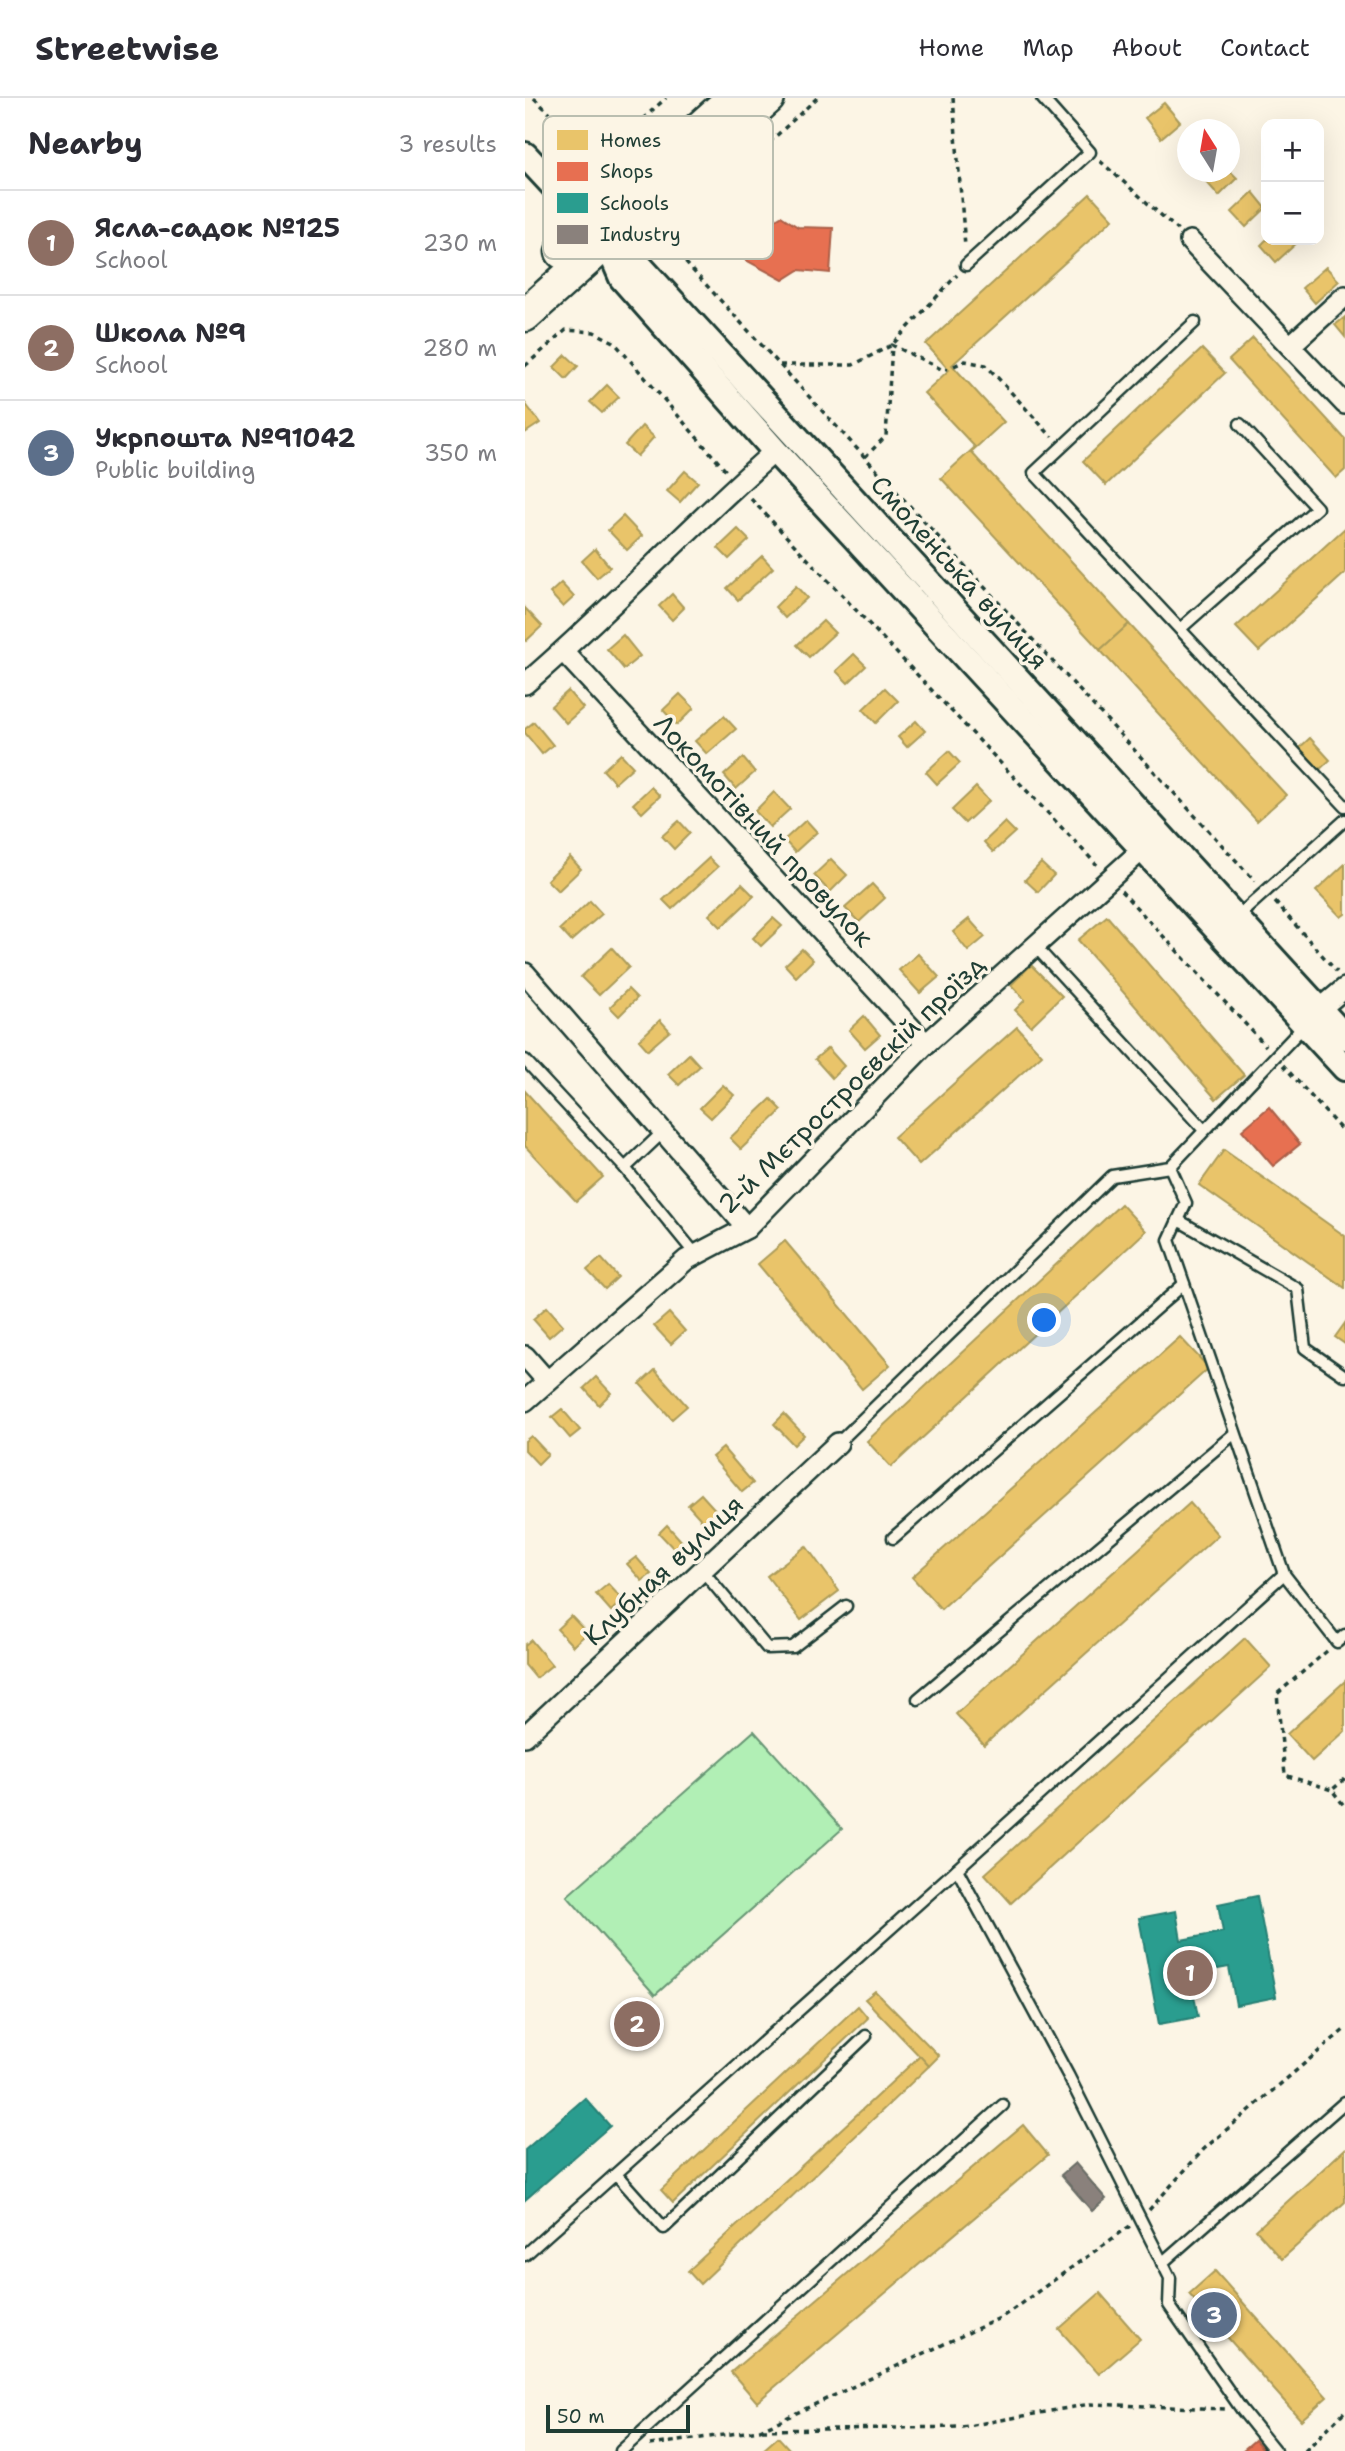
<!DOCTYPE html>
<meta charset="utf-8">
<style>
body{margin:0;font-family:"Shantell Sans",sans-serif;background:#f2f2f3;color:#2b2b33}
.controls{position:absolute;right:21px;top:21px;display:grid;overflow:hidden;border-radius:14px;box-shadow:0 7px 28px #0002}
.controls button{width:63px;height:63px;display:grid;place-items:center;padding:0;border:0;border-bottom:2px solid #e1e1e2;background:#fff;color:#2b2b33;font:35px sans-serif}
.compass{position:absolute;left:652px;top:21px;width:63px;height:63px;border-radius:50%;background:#fff;box-shadow:0 7px 28px #0002;rotate:349deg}
.scale{position:absolute;left:21px;bottom:18px;width:144px;box-sizing:border-box;padding-left:7px;border:4px solid #1f3d34;border-top:0;font-size:19px;line-height:24px;white-space:nowrap;color:#1f3d34;-webkit-text-stroke:5px #fcf5e5;paint-order:stroke}
.you{position:absolute;left:520px;top:1223px;width:24px;height:24px;margin:-18px;border:5px solid #fff;border-radius:50%;background:#1a73e8;box-shadow:0 0 0 10px #1a73e833}
.badge{display:grid;place-items:center;width:46px;height:46px;border-radius:50%;background:#d1495b;color:#fff;font-size:23px;font-weight:700}
.pin{position:absolute;translate:-50% -50%;border:4px solid #fff;box-shadow:0 2px 7px #0006}
.list{margin:0;padding:0;list-style:none}
h2{display:flex;justify-content:space-between;align-items:center;height:91px;margin:0;padding:0 28px;font-size:30px}
h2 small{font-size:23px;font-weight:400;color:#7c7c81}
.list li{display:grid;grid-template-columns:46px 1fr auto;gap:21px;align-items:center;box-sizing:border-box;height:105px;padding:0 28px;border-top:2px solid #e1e1e2}
.list b{display:block;font-size:26px;white-space:nowrap}
.list p{margin:0;font-size:23px;white-space:nowrap;color:#7c7c81}
.list em{font-size:23px;font-style:normal;color:#7c7c81}
.map{position:relative;flex:none;width:820px;height:2353px;overflow:hidden}
header{display:flex;align-items:center;gap:42px;box-sizing:border-box;height:98px;padding:0 35px;background:#fff;border-bottom:2px solid #e1e1e2}
header strong{font-size:33px}
nav{display:flex;gap:38px;margin-inline-start:auto;font-size:24px}
main{display:flex}
aside{flex:1;background:#fff}
.map>svg:first-child{display:block}
.green{fill:#b1efb5;stroke:#689674;stroke-width:2}
.homes{fill:#e9c46a;stroke:#ac9c5a;stroke-width:2}
.shops{fill:#e76f51;stroke:#ab6048;stroke-width:2}
.schools{fill:#2a9d8f;stroke:#278074;stroke-width:2}
.industry{fill:#8a817c;stroke:#6a6d66;stroke-width:2}
.lines{fill:none;stroke-linecap:round;stroke-linejoin:round}
.service-casing{stroke:#1f3d34;stroke-width:15}
.minor-casing{stroke:#1f3d34;stroke-width:24}
.tertiary-casing{stroke:#1f3d34;stroke-width:30}
.primary-casing{stroke:#1f3d34;stroke-width:37}
.path{stroke:#1f3d34;stroke-width:3.5;stroke-dasharray:5 5;stroke-linecap:butt}
.service{stroke:#fcf5e5;stroke-width:10}
.minor{stroke:#fcf5e5;stroke-width:19}
.tertiary{stroke:#fcf5e5;stroke-width:24}
.primary{stroke:#fcf5e5;stroke-width:32}
.labels{text-anchor:middle;dominant-baseline:central;stroke-width:7;stroke-linejoin:round;paint-order:stroke}
.street-label{font-size:26px;fill:#1f3d34;stroke:#fcf5e5}
.key{fill:#fcf5e5;stroke:#babeb0;stroke-width:2}
.key-label{font-size:19px;fill:#1f3d34}
</style>
<header>
<strong>Streetwise</strong>
<nav><a>Home</a><a>Map</a><a>About</a><a>Contact</a></nav>
</header>
<main>
<aside>
<h2>Nearby<small>3 results</small></h2>
<ul class="list">
<li><span class="badge" style="background:#8d6e63">1</span><div><b>Ясла-садок №125</b><p>School</p></div><em>230 m</em></li>
<li><span class="badge" style="background:#8d6e63">2</span><div><b>Школа №9</b><p>School</p></div><em>280 m</em></li>
<li><span class="badge" style="background:#5c6f8a">3</span><div><b>Укрпошта №91042</b><p>Public building</p></div><em>350 m</em></li>
</ul>
</aside>
<div class="map">
<svg width="820" height="2353" viewBox="0 0 820 2353">
<rect width="100%" height="100%" fill="#fcf5e5"/>
<filter id="ink" filterUnits="userSpaceOnUse"><feTurbulence type="fractalNoise" baseFrequency=".0143" numOctaves="2"/><feDisplacementMap in="SourceGraphic" scale="14" xChannelSelector="R" yChannelSelector="G"/><feConvolveMatrix kernelMatrix="1 2 1 2 8 2 1 2 1" color-interpolation-filters="sRGB"/></filter>
<g filter="url(#ink)">
<polygon class="green" points="229,1633 317,1731 130,1897 42,1798"/>
<g class="homes">
<polygon points="639,5 655,24 636,40 620,20"/>
<polygon points="704,72 712,80 694,98 679,81 687,74"/>
<polygon points="728,94 741,110 721,129 707,114"/>
<polygon points="565,96 588,121 427,267 479,324 446,354 604,526 575,552 416,380 450,349 399,295 424,272 401,246"/>
<polygon points="741,142 775,142 751,164 736,147"/>
<polygon points="801,169 814,183 790,205 777,190"/>
<polygon points="820,219 820,239 810,227"/>
<polygon points="728,240 820,341 820,372 811,380 704,262"/>
<polygon points="677,251 700,275 581,387 558,363"/>
<polygon points="41,257 53,268 41,281 29,269"/>
<polygon points="82,287 94,299 77,315 65,304"/>
<polygon points="0,305 15,325 0,335"/>
<polygon points="117,328 129,339 112,358 100,347"/>
<polygon points="160,373 173,384 155,404 142,393"/>
<polygon points="98,418 117,438 102,452 83,432"/>
<polygon points="820,430 820,475 734,553 711,529"/>
<polygon points="213,431 224,442 204,461 193,450"/>
<polygon points="70,451 85,469 72,480 57,463"/>
<polygon points="237,458 248,470 213,502 202,490"/>
<polygon points="36,485 49,499 38,509 25,495"/>
<polygon points="271,488 282,500 260,520 250,509"/>
<polygon points="147,496 159,510 147,522 134,508"/>
<polygon points="0,510 17,528 1,543 0,542"/>
<polygon points="298,523 310,535 284,559 272,547"/>
<polygon points="604,526 761,697 732,723 575,552"/>
<polygon points="98,537 115,558 99,571 82,551"/>
<polygon points="329,556 341,568 323,585 311,573"/>
<polygon points="360,590 373,603 351,625 338,611"/>
<polygon points="43,593 58,610 41,625 26,608"/>
<polygon points="155,596 169,610 152,627 138,612"/>
<polygon points="199,618 211,631 182,656 170,643"/>
<polygon points="391,623 400,633 382,649 373,639"/>
<polygon points="9,624 28,647 17,656 0,635 0,631"/>
<polygon points="785,640 805,662 793,673 773,651"/>
<polygon points="424,653 435,665 412,686 401,674"/>
<polygon points="96,656 108,669 90,685 78,672"/>
<polygon points="218,660 230,674 211,691 199,677"/>
<polygon points="126,689 135,698 117,715 108,706"/>
<polygon points="451,689 464,703 440,725 427,712"/>
<polygon points="249,694 265,711 245,729 230,713"/>
<polygon points="281,722 292,734 270,754 259,742"/>
<polygon points="154,723 165,735 149,751 137,738"/>
<polygon points="480,724 490,734 468,754 459,744"/>
<polygon points="45,759 56,771 33,793 22,782"/>
<polygon points="184,760 193,769 147,811 138,802"/>
<polygon points="306,761 322,777 305,794 289,777"/>
<polygon points="516,765 529,777 513,794 500,782"/>
<polygon points="820,766 820,816 816,819 791,793"/>
<polygon points="217,786 229,798 196,829 184,817"/>
<polygon points="347,786 360,800 334,824 320,810"/>
<polygon points="65,803 77,816 46,843 35,831"/>
<polygon points="582,818 719,977 691,1001 553,842"/>
<polygon points="248,820 257,828 236,848 228,840"/>
<polygon points="444,821 460,839 443,853 428,834"/>
<polygon points="87,850 104,869 74,897 56,879"/>
<polygon points="277,851 288,862 271,879 260,867"/>
<polygon points="393,856 414,879 395,895 374,872"/>
<polygon points="506,867 537,898 506,928 490,912 500,902 486,887"/>
<polygon points="103,891 112,900 94,918 85,909"/>
<polygon points="339,918 355,937 340,950 324,932"/>
<polygon points="135,922 145,933 123,952 114,942"/>
<polygon points="492,929 517,957 394,1067 369,1039"/>
<polygon points="303,950 319,968 307,980 290,961"/>
<polygon points="164,956 175,968 154,987 143,976"/>
<polygon points="198,987 209,997 186,1020 175,1010"/>
<polygon points="0,993 78,1079 51,1103 0,1048"/>
<polygon points="246,1001 257,1012 216,1051 205,1040"/>
<polygon points="699,1052 820,1138 820,1190 674,1087"/>
<polygon points="596,1106 621,1133 366,1369 342,1343"/>
<polygon points="260,1143 365,1267 337,1291 233,1166"/>
<polygon points="76,1160 93,1179 80,1191 62,1172"/>
<polygon points="22,1209 38,1227 24,1239 8,1221"/>
<polygon points="144,1215 160,1233 146,1246 129,1228"/>
<polygon points="820,1225 820,1246 810,1239"/>
<polygon points="655,1239 684,1270 416,1511 387,1479"/>
<polygon points="130,1272 162,1308 147,1321 115,1286"/>
<polygon points="71,1279 86,1295 74,1307 59,1290"/>
<polygon points="37,1311 55,1332 45,1340 27,1319"/>
<polygon points="259,1316 279,1337 269,1347 249,1326"/>
<polygon points="6,1338 23,1356 13,1366 0,1352 0,1343"/>
<polygon points="198,1350 228,1385 217,1394 187,1359"/>
<polygon points="176,1396 195,1417 182,1428 163,1407"/>
<polygon points="665,1405 693,1437 459,1647 431,1616"/>
<polygon points="142,1427 159,1446 151,1453 134,1435"/>
<polygon points="281,1448 314,1493 276,1522 242,1478"/>
<polygon points="111,1459 126,1476 117,1483 102,1466"/>
<polygon points="83,1486 98,1502 86,1513 71,1496"/>
<polygon points="46,1518 62,1535 48,1548 32,1531"/>
<polygon points="720,1540 746,1569 486,1805 460,1776"/>
<polygon points="6,1542 27,1567 11,1580 0,1567 0,1547"/>
<polygon points="820,1583 820,1633 787,1663 762,1636"/>
<polygon points="350,1893 414,1958 404,1968 340,1901"/>
<polygon points="333,1908 343,1920 148,2105 136,2092"/>
<polygon points="395,1958 404,1968 175,2186 163,2173"/>
<polygon points="498,2027 523,2057 232,2304 206,2274"/>
<polygon points="820,2051 820,2104 757,2161 731,2132"/>
<polygon points="690,2173 802,2299 776,2322 664,2196"/>
<polygon points="575,2195 615,2241 574,2276 534,2231"/>
<polygon points="253,2339 266,2353 237,2353"/>
</g>
<g class="shops">
<polygon points="256,118 273,129 308,130 305,175 274,172 258,182 215,159 215,142"/>
<polygon points="744,1009 775,1046 748,1068 717,1032"/>
<polygon points="730,2342 740,2353 717,2353"/>
</g>
<g class="schools">
<polygon points="732,1798 751,1899 711,1907 704,1869 665,1876 673,1919 634,1926 614,1820 651,1813 656,1842 698,1834 693,1806"/>
<polygon points="60,2000 85,2028 0,2102 0,2052"/>
</g>
<polygon class="industry" points="550,2065 581,2101 567,2113 536,2077"/>
<g class="lines">
<defs>
<g id="service">
<polyline points="441,167 565,54 517,0"/>
<polyline points="670,224 509,375 820,708"/>
<polyline points="655,531 792,410 715,326"/>
<polyline points="711,820 820,722"/>
<polyline points="509,847 679,1032"/>
<polyline points="0,962 100,1070 138,1034"/>
<polyline points="645,1069 661,1105 644,1142 759,1476 432,1771 543,1977 645,2180 644,2207 717,2312 750,2353"/>
<polyline points="100,1070 171,1157"/>
<polyline points="653,1122 773,1191 780,1250 820,1278"/>
<polyline points="313,1345 587,1078 645,1069 780,927"/>
<polyline points="368,1440 659,1186"/>
<polyline points="177,1472 242,1550 268,1549 321,1508"/>
<polyline points="759,1476 812,1544 820,1537"/>
<polyline points="393,1601 710,1335"/>
<polyline points="91,2076 139,2130 341,1938"/>
<polyline points="0,2157 432,1771"/>
<polyline points="637,2165 820,2004"/>
<polyline points="96,2353 478,2007"/>
</g>
<g id="minor">
<polyline points="665,143 820,306"/>
<polyline points="765,248 820,198"/>
<polyline points="38,553 401,946"/>
<path d="M0,586C87,512 164,428 250,353"/>
<polyline points="0,875 222,1130"/>
<polyline points="795,911 820,890"/>
<polyline points="0,1258 22,1283"/>
<polyline points="0,1303 161,1162 222,1130 401,946 618,751"/>
<polyline points="0,1638 313,1345"/>
</g>
<g id="tertiary">
<polyline points="0,57 81,144 115,168 820,939"/>
<polyline points="82,145 97,180 250,353 820,970"/>
</g>
<g id="primary">
<polyline points="37,154 208,0"/>
<polyline points="0,217 243,0"/>
</g>
</defs>
<use href="#service" class="service-casing"/>
<use href="#minor" class="minor-casing"/>
<use href="#tertiary" class="tertiary-casing"/>
<use href="#primary" class="primary-casing"/>
<g class="path">
<polyline points="9,0 72,62 141,0"/>
<polyline points="292,0 151,131 150,153 730,783"/>
<polyline points="428,0 440,148"/>
<polyline points="575,63 653,132"/>
<polyline points="255,267 328,267 367,247 432,177"/>
<polyline points="0,268 41,232 69,234 89,244 202,374"/>
<polyline points="429,268 440,263 461,267 527,339"/>
<polyline points="340,359 361,338 367,247 416,271 423,271"/>
<polyline points="226,401 572,767"/>
<polyline points="596,793 741,948"/>
<polyline points="750,804 812,874"/>
<polyline points="758,967 820,1036"/>
<polyline points="802,1553 752,1596 760,1677 807,1692"/>
<polyline points="820,1681 807,1692 820,1709"/>
<polyline points="624,2112 679,2051 820,1931"/>
<polyline points="237,2332 437,2329 565,2306 700,2311"/>
<polyline points="125,2347 235,2332 477,2219 605,2128"/>
<polyline points="780,2353 820,2313"/>
</g>
<use href="#service" class="service"/>
<use href="#minor" class="minor"/>
<use href="#tertiary" class="tertiary"/>
<use href="#primary" class="primary"/>
</g>
</g>
<g class="labels">
<g class="street-label">
<text transform="translate(435 474) rotate(48)">Смоленська вулиця</text>
<text transform="translate(239 732) rotate(47)">Локомотівний провулок</text>
<text transform="translate(326 986) rotate(-44)">2-й Мєтростроєвскій проїзд</text>
<text transform="translate(138 1472) rotate(-43)">Клубная вулиця</text>
</g>
</g>
<rect x="18" y="18" width="230" height="143" rx="10" class="key"/>
<rect x="32" y="32" width="31" height="20" fill="#e9c46a"/>
<rect x="32" y="64" width="31" height="19" fill="#e76f51"/>
<rect x="32" y="95" width="31" height="20" fill="#2a9d8f"/>
<rect x="32" y="127" width="31" height="19" fill="#8a817c"/>
<g class="key-label">
<text x="75" y="49">Homes</text>
<text x="75" y="80">Shops</text>
<text x="75" y="112">Schools</text>
<text x="75" y="143">Industry</text>
</g>
</svg>
<div class="controls">
<button>+</button>
<button>−</button>
</div>
<svg class="compass" viewBox="-18 -18 36 36"><path d="M0-13l5 13h-10z" fill="#e53935"/><path d="M0 13l5-13h-10z" fill="#7c7c81"/></svg>
<div class="scale">50 m</div>
<div class="you"></div>
<div class="pin badge" style="left:665px;top:1875px;background:#8d6e63">1</div>
<div class="pin badge" style="left:112px;top:1926px;background:#8d6e63">2</div>
<div class="pin badge" style="left:689px;top:2217px;background:#5c6f8a">3</div>
</div>
</main>
